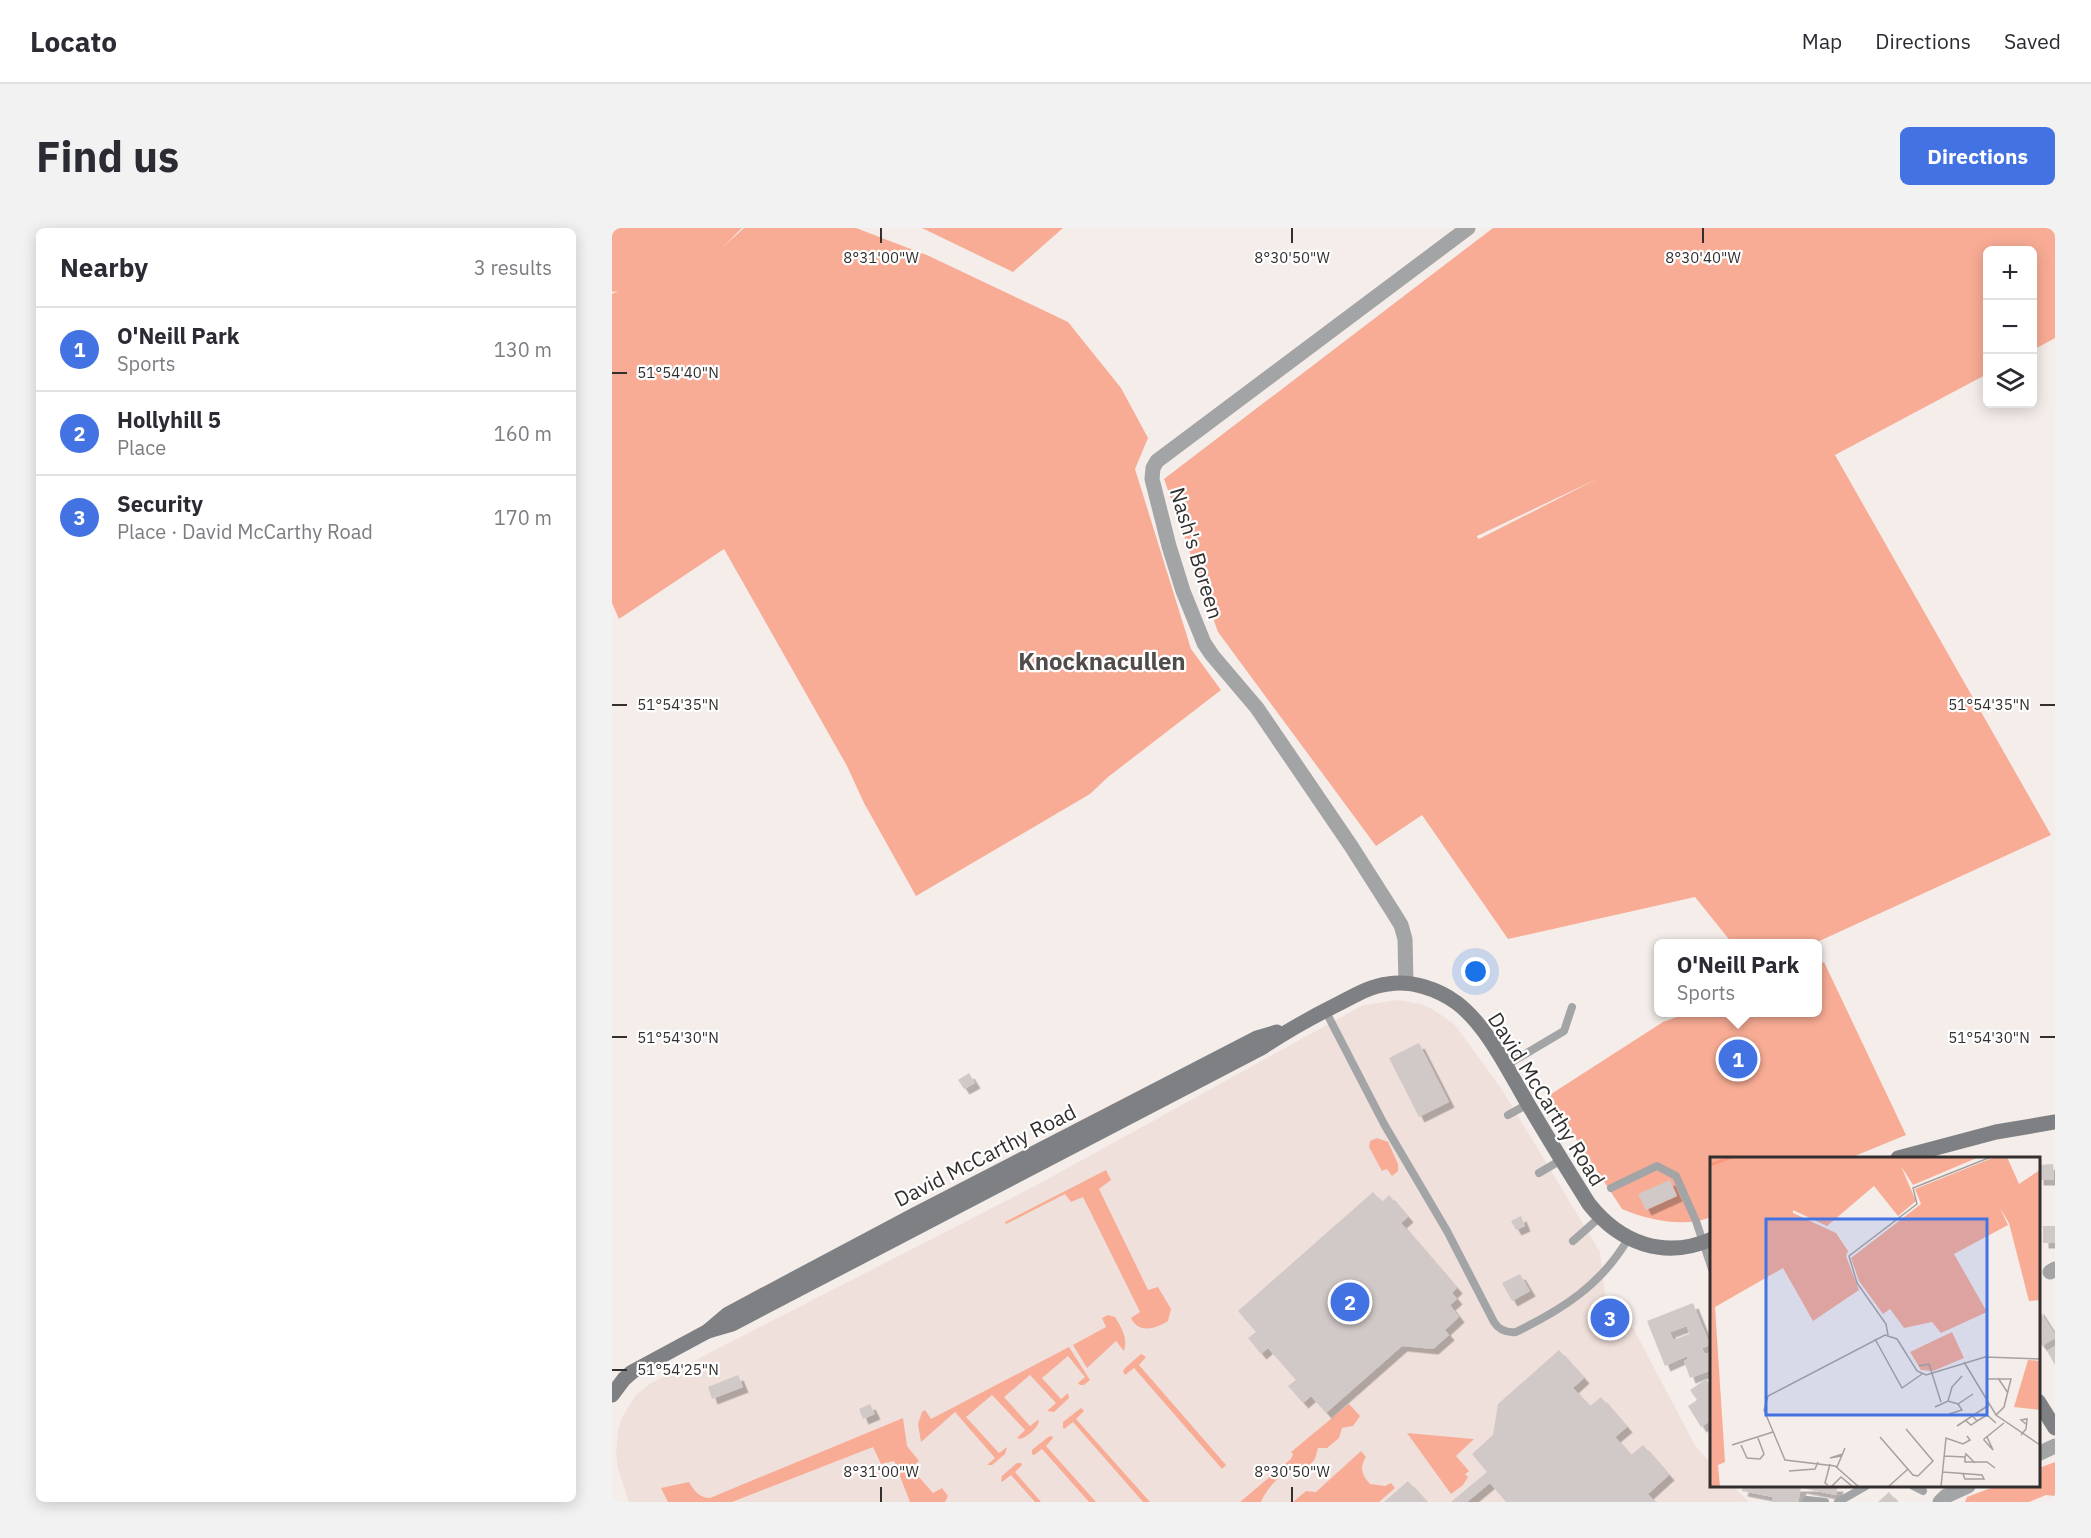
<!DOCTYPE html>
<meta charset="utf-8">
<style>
body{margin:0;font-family:"IBM Plex Sans",sans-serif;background:#f2f2f3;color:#2b2b33}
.controls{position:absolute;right:18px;top:18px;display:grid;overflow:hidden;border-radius:9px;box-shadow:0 3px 15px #0003}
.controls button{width:54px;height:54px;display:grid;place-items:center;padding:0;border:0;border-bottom:2px solid #e1e1e2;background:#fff;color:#2b2b33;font:30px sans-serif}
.you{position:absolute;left:864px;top:744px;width:21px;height:21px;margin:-15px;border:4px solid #fff;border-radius:50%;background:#1a73e8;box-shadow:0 0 0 9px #1a73e833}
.badge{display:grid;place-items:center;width:39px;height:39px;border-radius:50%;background:#4372e3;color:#fff;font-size:20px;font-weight:700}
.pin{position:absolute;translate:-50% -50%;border:3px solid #fff;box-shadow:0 2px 6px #0006}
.popup{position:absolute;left:1042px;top:711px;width:168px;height:78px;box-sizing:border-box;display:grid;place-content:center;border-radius:9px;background:#fff;filter:drop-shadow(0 2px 4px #0005);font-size:20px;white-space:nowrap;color:#7c7c81}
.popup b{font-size:22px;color:#2b2b33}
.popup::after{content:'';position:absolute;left:50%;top:100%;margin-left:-12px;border:12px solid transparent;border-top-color:#fff}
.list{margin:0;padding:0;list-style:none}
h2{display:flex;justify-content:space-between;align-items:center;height:78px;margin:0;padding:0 24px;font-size:26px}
h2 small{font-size:20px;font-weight:400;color:#7c7c81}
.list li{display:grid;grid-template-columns:39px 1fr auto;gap:18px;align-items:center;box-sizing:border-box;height:84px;padding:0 24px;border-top:2px solid #e1e1e2}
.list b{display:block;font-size:22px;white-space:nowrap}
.list p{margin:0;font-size:20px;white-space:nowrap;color:#7c7c81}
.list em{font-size:20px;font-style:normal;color:#7c7c81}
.icon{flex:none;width:33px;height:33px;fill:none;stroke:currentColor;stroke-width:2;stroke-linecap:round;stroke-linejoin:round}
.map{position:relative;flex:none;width:1443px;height:1274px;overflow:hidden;border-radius:9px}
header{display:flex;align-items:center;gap:36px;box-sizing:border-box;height:84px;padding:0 30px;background:#fff;border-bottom:2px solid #e1e1e2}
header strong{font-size:28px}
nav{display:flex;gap:33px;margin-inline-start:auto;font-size:21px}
.intro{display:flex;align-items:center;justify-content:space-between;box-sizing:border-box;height:144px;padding:0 36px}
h1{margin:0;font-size:42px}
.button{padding:15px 27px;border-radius:9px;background:#4372e3;color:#fff;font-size:21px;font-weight:700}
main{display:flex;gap:36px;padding:0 36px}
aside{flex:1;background:#fff;border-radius:9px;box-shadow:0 3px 15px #0003}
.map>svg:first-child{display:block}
.built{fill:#f0e0db}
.green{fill:#f8ac95;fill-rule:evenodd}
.building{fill:#d1c9c7;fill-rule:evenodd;filter:url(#shadow)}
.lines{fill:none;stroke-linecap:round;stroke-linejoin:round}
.lane{stroke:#a2a4a6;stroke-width:8}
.street{stroke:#a2a4a6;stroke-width:15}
.secondary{stroke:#7e8083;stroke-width:15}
.ticks{fill:none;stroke:#322f2e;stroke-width:2}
.labels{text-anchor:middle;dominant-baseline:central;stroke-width:4.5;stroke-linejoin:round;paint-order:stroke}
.street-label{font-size:21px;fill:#322f2e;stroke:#fff}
.quarter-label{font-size:24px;font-weight:bold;fill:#514b49;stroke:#fff}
.inset-river{fill:none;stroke:#fb977a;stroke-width:3}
.inset-road{fill:none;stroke:#a6a19f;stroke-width:1.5}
.view{fill:#4372e3;fill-opacity:0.15;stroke:#4372e3;stroke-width:3}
.inset-edge{fill:none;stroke:#322f2e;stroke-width:3}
.ticks-label{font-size:15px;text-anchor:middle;fill:#322f2e;stroke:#fff;stroke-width:4.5;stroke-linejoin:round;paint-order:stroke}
</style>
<header>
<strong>Locato</strong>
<nav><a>Map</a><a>Directions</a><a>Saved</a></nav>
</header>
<div class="intro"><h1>Find us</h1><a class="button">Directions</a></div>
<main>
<aside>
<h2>Nearby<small>3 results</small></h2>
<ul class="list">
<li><span class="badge">1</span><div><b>O'Neill Park</b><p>Sports</p></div><em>130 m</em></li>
<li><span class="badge">2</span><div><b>Hollyhill 5</b><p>Place</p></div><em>160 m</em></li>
<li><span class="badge">3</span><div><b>Security</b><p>Place · David McCarthy Road</p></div><em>170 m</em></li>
</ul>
</aside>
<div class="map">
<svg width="1443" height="1274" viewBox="0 0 1443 1274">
<defs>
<filter id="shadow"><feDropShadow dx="5.5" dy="5.5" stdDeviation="0" flood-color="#0004"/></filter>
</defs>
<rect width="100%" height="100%" fill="#f4edea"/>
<polygon class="built" points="786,772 809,776 822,782 843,797 889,860 988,1024 995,1083 999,1092 1013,1085 1084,1219 1099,1235 1100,1258 1121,1258 1137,1274 17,1274 6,1240 4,1225 6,1203 9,1191 23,1168 39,1155 423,958 751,777"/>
<g class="green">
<polygon points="0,0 130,0 111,19 132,0 244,0 317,28 456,94 509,160 536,210 523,241 579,421 609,462 496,549 478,566 304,668 252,575 235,538 112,321 7,391 0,375 0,66 6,63 0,64"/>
<polygon points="310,0 451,0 401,44"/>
<path d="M881,0H1443V110L1421,122L1420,22H1376L1375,146L1223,227L1439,607L1203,715H1120L1083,669L896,711L810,587L764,618L606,404L552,251ZM987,250L867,311L865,309V308Z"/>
<path d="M1212,734L1294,907L1238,930H1100L1099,989C1072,1000 1036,992 1010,981L936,868L1051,794L1076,785L1206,784V737Z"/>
<polygon points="765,910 776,914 786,936 786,943 780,948 775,941 770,943 757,919 758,913"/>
<path d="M494,942L499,952L487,961L536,1062L546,1059L559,1081L556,1093C543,1101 527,1106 519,1090L528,1084L471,969L459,974L453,966L394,996L393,994Z"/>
<path d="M496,1087L503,1089C510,1100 516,1111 512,1123L504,1113L475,1140L461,1117L494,1099L490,1090Z"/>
<path d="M457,1119L478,1152L472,1157H468L466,1155L473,1149L456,1128L430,1150L449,1171L456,1165L457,1170L442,1184L435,1183L444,1175L418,1147L392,1169L418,1198L426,1192L427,1193C425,1201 415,1209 408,1211L405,1210L413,1202L380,1167L354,1189L387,1225L395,1219L393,1226L380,1237H375L383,1230L343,1184L309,1214L306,1196L310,1184L313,1182L319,1191Z"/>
<polygon points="529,1126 534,1129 527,1137 614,1237 610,1241 522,1140 513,1147 511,1143 513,1140"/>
<path d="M737,1176L748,1188L741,1198L730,1200L727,1210L715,1220H706L703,1231L696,1239C691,1240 686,1238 682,1240C669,1245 654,1261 649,1274H628L679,1231L681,1226L679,1224Z"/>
<polygon points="469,1180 472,1183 464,1191 538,1274 531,1274 461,1194 452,1201 451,1200 451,1194"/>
<path d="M291,1190L295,1218L307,1233L299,1240L321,1265L330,1260L336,1268L333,1274H298L282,1233L269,1236L261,1219L120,1274H56L49,1260L77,1254C82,1263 88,1270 98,1270Z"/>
<polygon points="795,1205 862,1211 844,1228 857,1243 853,1246 856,1249 851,1257 839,1266"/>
<polygon points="440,1208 441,1210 434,1218 484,1274 477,1274 430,1221 422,1227 420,1226 420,1222 436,1209"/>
<path d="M749,1223L754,1229C747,1239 750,1247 758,1256L773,1258L779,1255L783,1260L767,1274H681L694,1263L704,1264Z"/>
<polygon points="1443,1234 1443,1268 1434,1267 1417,1274 1353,1274 1355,1269 1384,1258 1426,1258 1427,1240"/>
<polygon points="405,1235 409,1235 410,1237 403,1244 429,1274 423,1274 399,1247 390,1254 389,1252 390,1248"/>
</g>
<g class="building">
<polygon points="807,815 837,874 807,889 777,830"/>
<polygon points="357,845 363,855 352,861 346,852"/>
<polygon points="1441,936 1442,952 1426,952 1426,937"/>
<polygon points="1058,952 1065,968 1034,982 1026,966"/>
<polygon points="761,964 770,974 777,967 796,989 789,995 845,1060 840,1065 845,1071 838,1077 847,1089 833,1102 837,1107 821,1121 790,1118 714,1185 699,1168 691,1175 676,1158 684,1152 656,1120 649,1126 636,1110 644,1104 626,1083"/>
<polygon points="909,988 913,998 904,1002 899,993"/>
<rect x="1431" y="998" width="12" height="17"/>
<polygon points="908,1046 918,1063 900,1073 890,1055"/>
<path d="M1081,1075L1098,1117L1090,1120L1093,1126L1100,1124V1142L1078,1150L1072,1133L1076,1131L1075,1128L1053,1138L1035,1093ZM1075,1098L1077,1106L1061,1112L1058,1104Z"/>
<polygon points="1426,1080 1443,1107 1443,1110 1430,1118 1426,1113"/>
<polygon points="1000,1081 1006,1093 995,1099 989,1087"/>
<polygon points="1443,1118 1443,1137 1435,1123"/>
<polygon points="947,1122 972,1150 961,1160 978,1178 989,1169 1015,1199 1003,1209 1019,1227 1031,1217 1057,1247 1036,1266 1043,1274 894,1274 878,1255 855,1274 839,1274 875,1244 860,1226 881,1207 886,1176"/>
<polygon points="126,1147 131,1159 100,1171 96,1159"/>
<polygon points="1094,1151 1100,1159 1100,1192 1089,1199 1076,1178 1085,1172 1078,1162"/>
<polygon points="258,1176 263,1186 251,1191 247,1181"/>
<polygon points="796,1253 815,1274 772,1274"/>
<polygon points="1131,1258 1226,1258 1224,1267 1189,1260 1186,1274 1160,1274 1161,1269 1130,1263"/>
<polygon points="1277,1264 1285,1274 1266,1274"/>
</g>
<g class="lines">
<g class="lane">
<path d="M713,782L772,896L835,1003L882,1094C887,1102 894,1105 904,1104C951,1081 989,1057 1016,1011"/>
<polyline points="893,838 952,803 960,779"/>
<polyline points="896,887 916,876"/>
<polyline points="927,945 949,932"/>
<polyline points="999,960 1045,938 1064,948 1084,993 1100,1041"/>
<polyline points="961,1013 987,990"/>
<polyline points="1301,1258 1311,1263"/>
<polyline points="1195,1272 1213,1274"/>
<polyline points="1226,1274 1254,1258"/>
</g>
<g class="street">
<polyline points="794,755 793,711 789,697 781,684 739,618 645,480 600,427 592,415 571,363 557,318 540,251 541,240 545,233 856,0"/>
<polyline points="1438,1044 1443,1041"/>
<polyline points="1426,1226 1443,1218"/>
<polyline points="1328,1274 1334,1268 1356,1258"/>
</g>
<g class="secondary">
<polyline points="1286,930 1384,904 1443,894"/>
<path d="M96,1103L120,1096L651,819C675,803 700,789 726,776C742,768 758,758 776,756C799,752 826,761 845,775C874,797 895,840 913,871C934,907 955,941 977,976C1008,1015 1052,1032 1100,1011"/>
<polyline points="0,1167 12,1151 20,1144 96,1103 116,1086 302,987 645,810 665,804"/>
<polyline points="1426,1173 1443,1200"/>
</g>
</g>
<path class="ticks" d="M269,0V15M680,0V15M1091,0V15M0,145H15M0,477H15M1428,477H1443M0,809H15M1428,809H1443M0,1142H15M269,1259V1274M680,1259V1274"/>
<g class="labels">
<g class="street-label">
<text transform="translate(585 325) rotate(73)">Nash's Boreen</text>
<text transform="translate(935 871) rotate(58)">David McCarthy Road</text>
<text transform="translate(373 927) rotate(-27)">David McCarthy Road</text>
</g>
<g class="quarter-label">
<text x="490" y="433">Knocknacullen</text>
</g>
</g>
<g transform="translate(1098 929)">
<rect width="330" height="330" fill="#f4edea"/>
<path d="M3,0H269L203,28L191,9L206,44L188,59L164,29L117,69L83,53V56L126,76L138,94L136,99L149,133L103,164L73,111L5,150L15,305L8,308L10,330H0V2ZM285,0H297L309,27L330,13V143L319,144L299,66L290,51L298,68L244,97L277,155L231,176L222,165L194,171L180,152L173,157L149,124L141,101L211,47L205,32ZM242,175L254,201L223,214L211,213L200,195ZM318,203L330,204V253L304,250Z" fill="#f8ac95"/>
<path class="inset-river" d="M0,8L22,0"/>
<path class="inset-road" d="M178,178L176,167L147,126L139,99L207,47L203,31L281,0M165,182L192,231L212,217M254,205L286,258L330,288M209,209L219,207L231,245M288,221L298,236M277,222H301L294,250L286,258M238,244L242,230L252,219M248,247L263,237M225,250L238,244L248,247L252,253L239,257M255,263L261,268L267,264L261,257M267,264L277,258L286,266M247,269L279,248M311,278L316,272L317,262L311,263L316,267M170,280L203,318L208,319L223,304L196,272M277,280L283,293L274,283V282L294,266M22,288L63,275M31,288L37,301L50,302L54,297L48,281M131,299L120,301L133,297M234,299L255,300L256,297L265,306M255,300V305H277L285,311M127,310L135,291M79,314L105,312L108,305M233,315L272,318L274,322H255L253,317M118,328L115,326L120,307M121,330L131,320L143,330M149,330L125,309L75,303L54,253L58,239L175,178L187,182L207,214L216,218L275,200L330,202M178,330L198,312M231,330L236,281L253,287L260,283L257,279"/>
<path class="view" d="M56,62H277V258H56Z"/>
<rect width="330" height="330" class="inset-edge"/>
</g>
<g class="ticks-label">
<text x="269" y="35">8°31'00"W</text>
<text x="680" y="35">8°30'50"W</text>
<text x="1091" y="35">8°30'40"W</text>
<text x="66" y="150">51°54'40"N</text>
<text x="66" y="482">51°54'35"N</text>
<text x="1377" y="482">51°54'35"N</text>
<text x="66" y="815">51°54'30"N</text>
<text x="1377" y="815">51°54'30"N</text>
<text x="66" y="1147">51°54'25"N</text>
<text x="269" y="1249">8°31'00"W</text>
<text x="680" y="1249">8°30'50"W</text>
</g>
</svg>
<div class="controls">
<button>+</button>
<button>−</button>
<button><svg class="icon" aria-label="layers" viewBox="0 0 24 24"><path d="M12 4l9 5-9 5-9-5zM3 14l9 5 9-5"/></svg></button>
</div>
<div class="you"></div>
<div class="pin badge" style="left:1126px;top:831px">1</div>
<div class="popup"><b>O'Neill Park</b>Sports</div>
<div class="pin badge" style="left:738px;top:1074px">2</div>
<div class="pin badge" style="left:998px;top:1090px">3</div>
</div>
</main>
